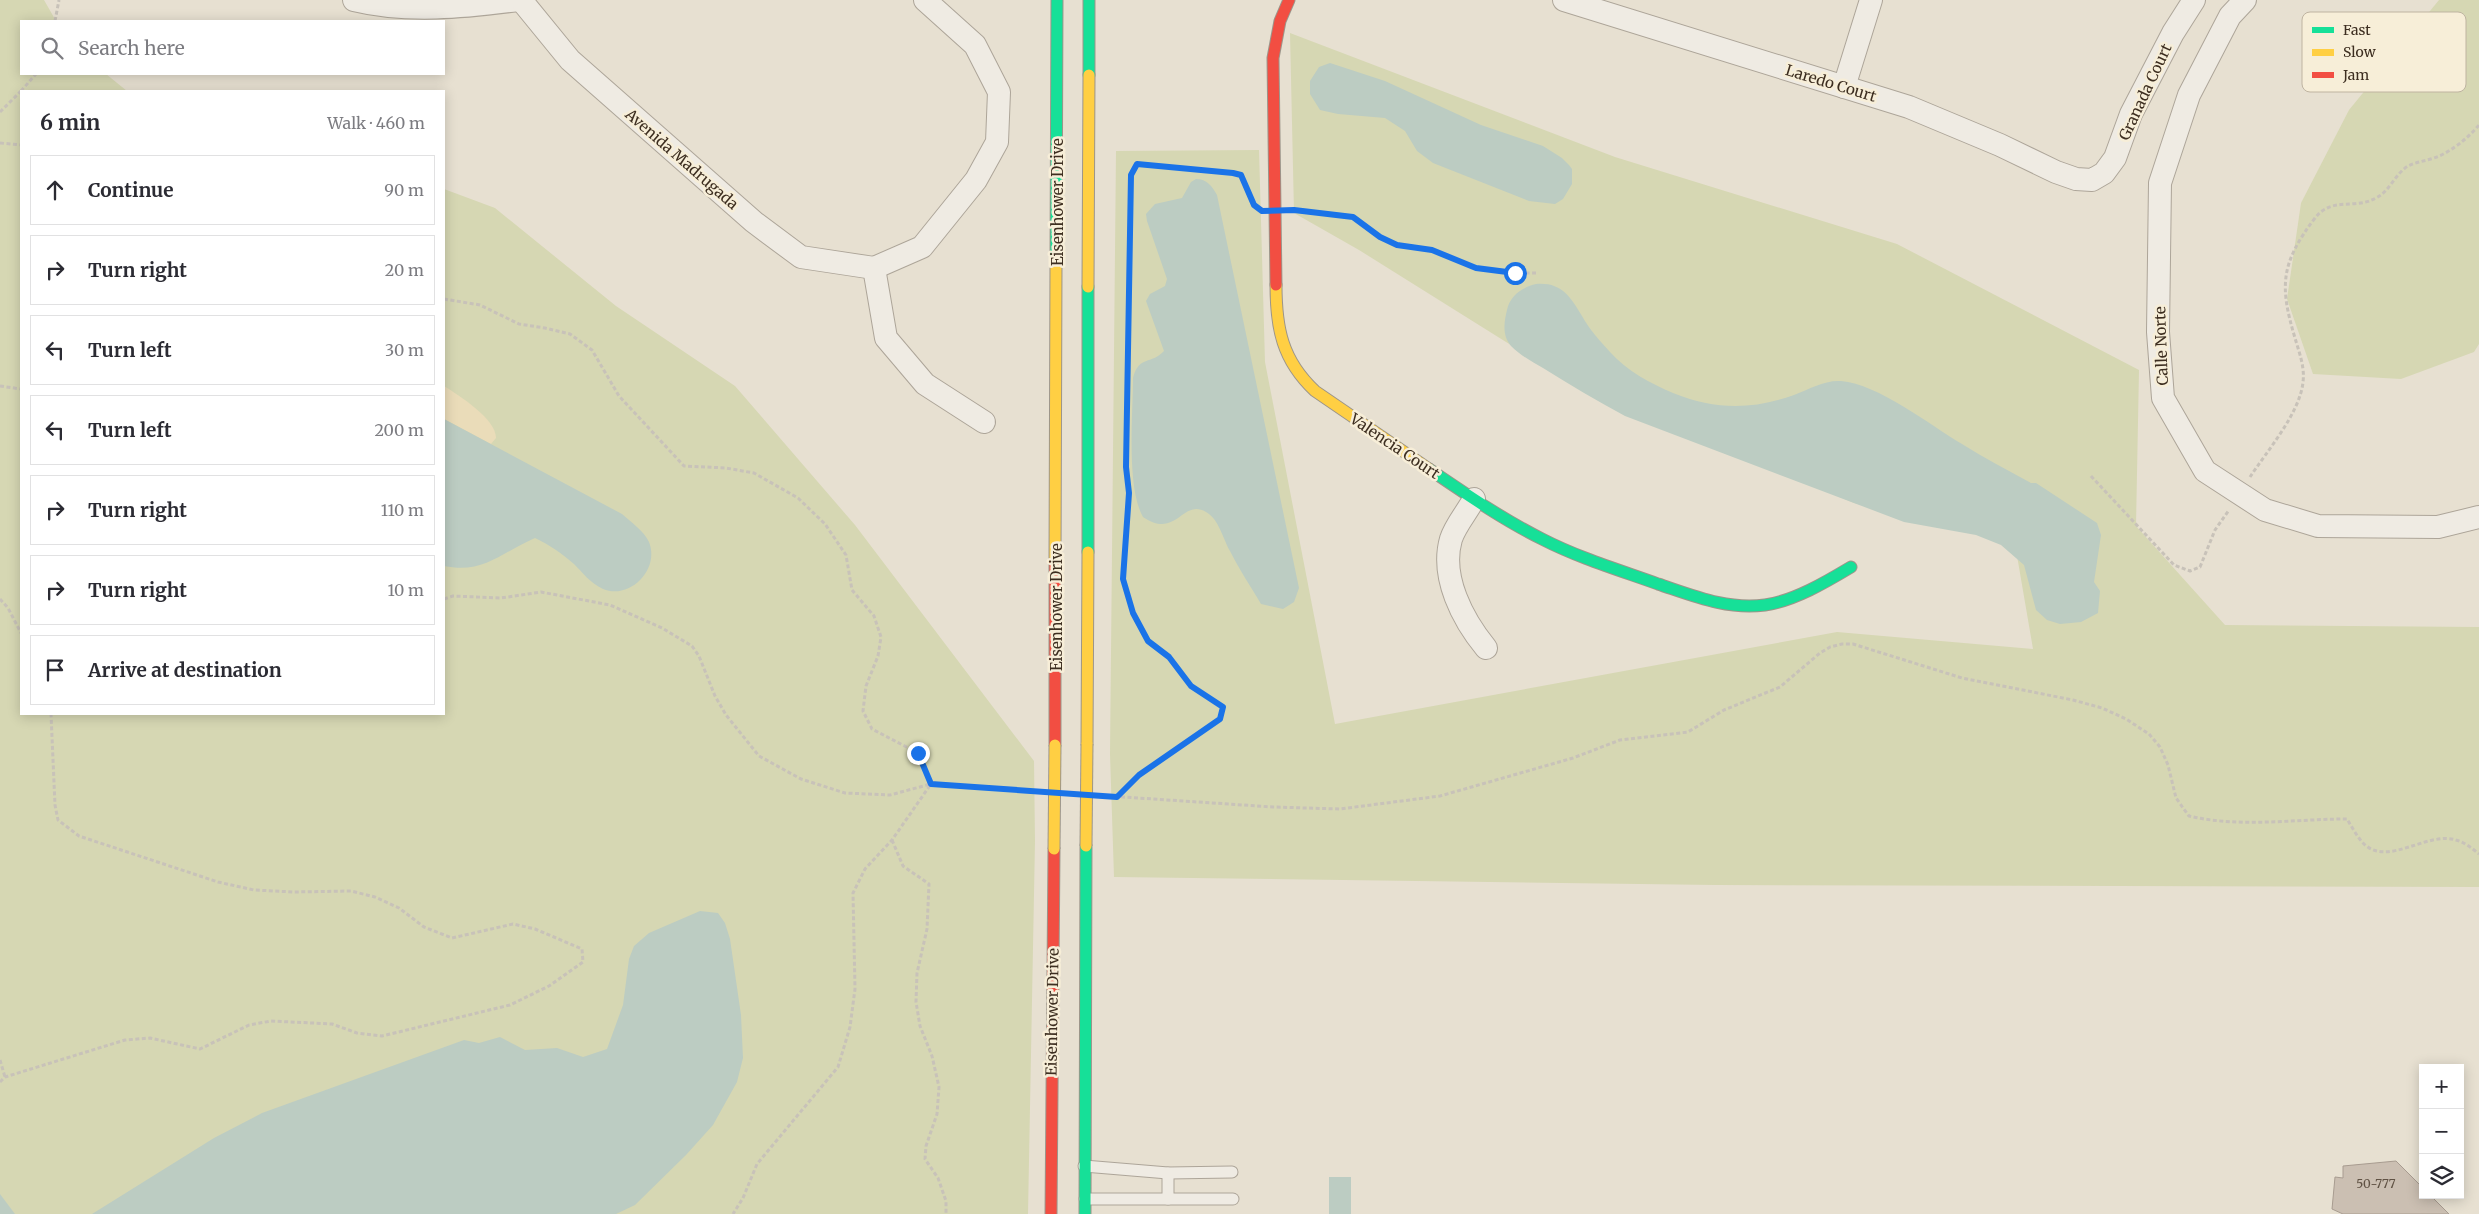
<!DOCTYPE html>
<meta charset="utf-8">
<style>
body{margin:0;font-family:Merriweather,serif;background:#f2f2f3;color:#2b2b33}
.controls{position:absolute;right:15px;bottom:15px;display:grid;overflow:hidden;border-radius:0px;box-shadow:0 2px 12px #0003}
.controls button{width:45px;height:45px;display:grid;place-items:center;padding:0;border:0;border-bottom:1px solid #e1e1e2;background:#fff;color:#2b2b33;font:25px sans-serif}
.stop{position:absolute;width:15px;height:15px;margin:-11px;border:4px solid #1a73e8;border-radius:50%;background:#fff}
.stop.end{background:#1a73e8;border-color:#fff;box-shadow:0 1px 5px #0008}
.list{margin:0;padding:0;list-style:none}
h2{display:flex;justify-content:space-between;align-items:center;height:65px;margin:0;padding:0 20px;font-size:21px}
h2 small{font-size:16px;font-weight:400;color:#7c7c81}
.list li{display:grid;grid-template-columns:32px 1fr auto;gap:15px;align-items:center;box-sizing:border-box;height:70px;margin:0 10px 10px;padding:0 10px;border:1px solid #e1e1e2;border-radius:0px}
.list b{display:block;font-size:19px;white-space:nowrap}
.list em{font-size:16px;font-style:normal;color:#7c7c81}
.icon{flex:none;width:28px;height:28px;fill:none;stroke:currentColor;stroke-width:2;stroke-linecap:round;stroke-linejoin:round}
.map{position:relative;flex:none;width:2479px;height:1214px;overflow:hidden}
.search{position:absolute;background:#fff;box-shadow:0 2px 12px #0003;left:20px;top:20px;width:425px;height:55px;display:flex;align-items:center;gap:12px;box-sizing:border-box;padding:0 18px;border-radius:0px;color:#7c7c81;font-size:19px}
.panel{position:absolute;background:#fff;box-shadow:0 2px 12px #0003;left:20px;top:90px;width:425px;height:625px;border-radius:0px}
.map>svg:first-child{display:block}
.green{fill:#d6d7b3}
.sand{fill:#eadcb9}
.water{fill:#bcccc2}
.building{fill:#cbbfb2;stroke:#a89c90}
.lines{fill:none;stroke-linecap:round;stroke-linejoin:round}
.lane-casing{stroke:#ada599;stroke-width:13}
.street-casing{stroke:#ada599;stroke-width:24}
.fast-casing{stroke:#9c958a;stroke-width:13}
.slow-casing{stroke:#9c958a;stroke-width:13}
.jam-casing{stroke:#9c958a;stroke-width:13}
.path{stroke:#c8c2b9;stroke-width:3;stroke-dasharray:4 2.5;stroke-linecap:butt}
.lane{stroke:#efebe3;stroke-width:11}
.street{stroke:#efebe3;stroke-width:22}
.fast{stroke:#16e098;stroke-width:11}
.slow{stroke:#ffcf43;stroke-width:11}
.jam{stroke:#f24e42;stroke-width:11}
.slow-bridge-casing{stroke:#9c958a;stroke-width:13;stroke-linecap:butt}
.slow-bridge{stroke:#ffcf43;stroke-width:11}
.route{stroke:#1a73e8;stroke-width:6}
.labels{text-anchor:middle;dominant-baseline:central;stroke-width:5;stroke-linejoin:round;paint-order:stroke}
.number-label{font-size:12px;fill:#605244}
.street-label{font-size:15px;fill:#3d2e20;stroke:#f7eed8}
.key{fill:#f7eed8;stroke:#bfb4a1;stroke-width:1}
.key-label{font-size:14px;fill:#3d2e20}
</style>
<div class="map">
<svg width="2479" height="1214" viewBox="0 0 2479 1214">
<rect width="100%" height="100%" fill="#e7e0d1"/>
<g class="green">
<polygon points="0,0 44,0 56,21 21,21 21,74 106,74 127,91 21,91 21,714 444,714 444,189 495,208 616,306 735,386 855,525 1034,761 1035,841 1028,1214 0,1214"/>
<polygon points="2439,0 2479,0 2479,344 2474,352 2401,379 2313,374 2287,299 2301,203 2349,110"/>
<polygon points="1290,33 1615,157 1897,244 2139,370 2136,526 2225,625 2479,627 2479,887 1716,885 1114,877 1110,754 1116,151 1259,150 1265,362 1335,724 1837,632 2033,649 2015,544 1854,503 1581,389 1359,250 1294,213"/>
</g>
<path class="sand" d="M444,386C460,396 496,419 496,438L491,444L444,419Z"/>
<g class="water">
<polygon points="1330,63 1385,81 1481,125 1543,146 1562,158 1569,165 1572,169 1572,184 1563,199 1555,204 1529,201 1433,163 1417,151 1405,131 1385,118 1338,114 1320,110 1310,94 1310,81 1319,67"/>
<path d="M1196,179C1207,179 1212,186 1217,195L1299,588L1294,602L1283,609L1261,604C1251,587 1239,569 1230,551C1223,539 1219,519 1206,512C1182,498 1177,540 1143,517C1126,487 1133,413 1133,378C1139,355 1151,365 1164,351L1146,301L1150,294L1165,286L1167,279L1147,221L1146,214L1155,204L1182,198L1191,182Z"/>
<path d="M1536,284C1561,282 1570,296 1582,316C1589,329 1600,341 1610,352C1627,371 1650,383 1673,393C1715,410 1752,410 1794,395C1810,389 1824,380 1841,381C1878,384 1930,425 1962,444C1984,458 2008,470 2031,483H2036L2097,523L2101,535L2094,582L2100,591L2098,613L2081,622L2060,624L2047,620L2036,610L2024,565L2001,545L1976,535L1904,522L1625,416C1597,401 1570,385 1543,368C1532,362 1520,355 1511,346C1502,336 1504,322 1507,310C1510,295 1523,287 1536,284Z"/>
<path d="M444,419L622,514C631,522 644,531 649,542C660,569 630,600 603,589C590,583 583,573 574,564C561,553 550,545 535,538C500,553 484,574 444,566Z"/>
<polygon points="700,911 718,913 725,923 730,939 741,1015 743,1058 737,1082 713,1125 686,1155 635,1205 616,1214 92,1214 214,1138 262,1113 464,1040 479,1043 500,1037 525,1050 557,1048 583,1057 607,1049 623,1005 629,959 634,946 649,933"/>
<rect x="1329" y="1177" width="22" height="37"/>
<polygon points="0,1194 15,1214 0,1214"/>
</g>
<polygon class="building" points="2396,1161 2423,1188 2423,1195 2430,1195 2449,1214 2343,1214 2332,1209 2335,1177 2343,1178 2343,1166"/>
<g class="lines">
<defs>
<g id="lane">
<polyline points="1084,1166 1168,1173 1232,1172"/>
<polyline points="1085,1199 1233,1199"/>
<polyline points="1168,1199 1168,1173"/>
</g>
<g id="street">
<path d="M354,0C407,13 465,7 518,0"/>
<polyline points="521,0 570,60 754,222 801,257 874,268"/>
<polyline points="1564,0 1909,107 2000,145 2056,172 2076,179 2092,180 2104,173 2115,158 2131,114 2173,33 2194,0"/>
<polyline points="2245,0 2230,16 2189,95 2160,183 2158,332 2163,398 2205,471 2265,510 2318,526 2438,527 2479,517"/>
<polyline points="1844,87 1871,0"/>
<polyline points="874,268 922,247 976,180 997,142 999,92 975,45 925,0"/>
<polyline points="874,268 886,338 925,384 984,422"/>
<path d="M1474,499C1467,512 1455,526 1451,539C1440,577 1463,620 1486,648"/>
</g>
<g id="fast">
<polyline points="1089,75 1089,0"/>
<polyline points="1056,264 1057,0"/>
<path d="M1429,469C1466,494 1502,519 1542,539C1579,558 1619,570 1658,584C1694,596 1727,610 1765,605C1794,601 1826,582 1851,567"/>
<polyline points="1088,552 1088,287"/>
<polyline points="1085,1214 1086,846"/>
</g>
<g id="slow">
<path d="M1276,285C1276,328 1282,360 1315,391L1429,469"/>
<polyline points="1088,287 1089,75"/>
<polyline points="1055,563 1056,264"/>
<polyline points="1087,744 1088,552"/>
</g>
<g id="jam">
<polyline points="1276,285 1273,58 1280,21 1289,0"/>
<polyline points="1055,745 1055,563"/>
<polyline points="1051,1214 1054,849"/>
</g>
</defs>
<use href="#lane" class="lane-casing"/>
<use href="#street" class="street-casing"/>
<use href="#fast" class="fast-casing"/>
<use href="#slow" class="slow-casing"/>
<use href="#jam" class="jam-casing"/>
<g class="path">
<polyline points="55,21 59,0"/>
<polyline points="21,91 36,74"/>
<polyline points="0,112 21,91"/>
<polyline points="0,143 21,145"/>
<polyline points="1298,211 1353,217 1380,237 1397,245 1432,250 1476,268 1515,273 1536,273"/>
<polyline points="444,299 480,305 519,324 545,328 570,334 592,350 619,396 684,466 726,468 754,473 798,498 825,524 846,555 852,590 874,616 881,637 878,656 866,686 863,711 872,729 918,753 931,784 892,840 865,869 853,893 855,989 850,1027 838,1067 757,1164 743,1198 733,1214"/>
<polyline points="0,386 21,389"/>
<polyline points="2091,476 2174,565 2190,571 2200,567 2215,530 2229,510"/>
<path d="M2250,477C2267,451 2300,413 2303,382C2305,367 2299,352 2295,338C2279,285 2281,263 2315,218C2332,196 2355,210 2376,198C2390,191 2395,174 2408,166C2416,162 2425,161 2434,158C2451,152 2467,139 2479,125"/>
<polyline points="0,599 8,608 21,633"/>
<polyline points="444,599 453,596 501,598 541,592 610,605 662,628 692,646 699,656 715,696 726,715 759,756 801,779 845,793 890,795 931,784 1031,791"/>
<path d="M1108,796L1273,807L1340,809L1440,796L1573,758L1620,740L1688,732L1724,710L1780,687L1820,653L1830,647L1842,644H1853L1962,678L2073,700L2102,708L2126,719L2149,734L2160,747L2168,765L2176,798L2189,816C2239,828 2296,819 2347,819C2352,827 2357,837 2364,844C2388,867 2427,831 2456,840C2464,842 2473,849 2479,854"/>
<polyline points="1118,796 1139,775 1220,719 1223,707 1191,686 1169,657 1148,641 1133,613 1123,579 1129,493 1126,467 1131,175 1137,164 1233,173 1241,175 1251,198"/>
<polyline points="892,840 903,866 929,884 927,929 917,973 916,1002 920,1026 932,1056 939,1087 937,1114 926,1146 925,1159 938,1178 946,1201 946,1214"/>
<polyline points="0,1060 5,1077"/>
<polyline points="0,1082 5,1077 125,1040 150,1038 200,1049 249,1025 271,1021 332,1024 357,1033 382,1036 510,1005 549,986 583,962 582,949 535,929 513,924 452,938 424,927 399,908 375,897 351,891 294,892 254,890 218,882 79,836 58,820 55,805 51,714"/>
</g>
<use href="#lane" class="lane"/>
<use href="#street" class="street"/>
<use href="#fast" class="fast"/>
<use href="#slow" class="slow"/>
<use href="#jam" class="jam"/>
<defs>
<g id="slow-bridge">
<polyline points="1086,846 1087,744"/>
<polyline points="1054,849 1055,745"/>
</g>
</defs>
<use href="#slow-bridge" class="slow-bridge-casing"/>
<use href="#slow-bridge" class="slow-bridge"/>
</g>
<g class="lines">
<polyline class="route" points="918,753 931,784 1117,797 1139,775 1220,719 1223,707 1191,686 1169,657 1148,641 1133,613 1123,579 1129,493 1126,467 1131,175 1137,164 1233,173 1241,175 1254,205 1262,211 1294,210 1353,217 1380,237 1397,245 1432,250 1476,268 1515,273"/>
</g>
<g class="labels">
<g class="number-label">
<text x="2376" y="1183">50-777</text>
</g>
<g class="street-label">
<text transform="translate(1831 83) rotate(17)">Laredo Court</text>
<text transform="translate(2145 92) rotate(-65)">Granada Court</text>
<text transform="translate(682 159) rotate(41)">Avenida Madrugada</text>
<text transform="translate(1057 202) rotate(-90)">Eisenhower Drive</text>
<text transform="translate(2161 346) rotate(-92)">Calle Norte</text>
<text transform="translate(1395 446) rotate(34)">Valencia Court</text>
<text transform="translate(1056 607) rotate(-90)">Eisenhower Drive</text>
<text transform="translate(1052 1012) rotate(-89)">Eisenhower Drive</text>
</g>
</g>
<rect x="2302" y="12" width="164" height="80" rx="8" class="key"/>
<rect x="2312" y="27" width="22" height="6" fill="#16e098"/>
<rect x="2312" y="49" width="22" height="7" fill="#ffcf43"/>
<rect x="2312" y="72" width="22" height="6" fill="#f24e42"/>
<g class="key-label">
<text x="2343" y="35">Fast</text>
<text x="2343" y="57">Slow</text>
<text x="2343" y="80">Jam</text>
</g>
</svg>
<div class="controls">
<button>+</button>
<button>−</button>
<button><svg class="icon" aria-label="layers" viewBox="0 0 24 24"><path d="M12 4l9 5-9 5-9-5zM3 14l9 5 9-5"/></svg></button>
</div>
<div class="stop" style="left:1515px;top:273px"></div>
<div class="stop end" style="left:918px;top:753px"></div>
<div class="search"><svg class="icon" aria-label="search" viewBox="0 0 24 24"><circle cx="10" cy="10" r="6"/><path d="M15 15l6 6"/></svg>Search here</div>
<section class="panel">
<h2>6 min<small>Walk · 460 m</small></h2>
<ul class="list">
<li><svg class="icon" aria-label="ahead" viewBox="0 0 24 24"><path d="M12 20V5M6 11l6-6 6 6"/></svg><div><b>Continue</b></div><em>90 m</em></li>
<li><svg class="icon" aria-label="right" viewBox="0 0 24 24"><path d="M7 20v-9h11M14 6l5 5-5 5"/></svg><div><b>Turn right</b></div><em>20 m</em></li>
<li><svg class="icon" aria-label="left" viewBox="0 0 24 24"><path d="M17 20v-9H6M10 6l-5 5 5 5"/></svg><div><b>Turn left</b></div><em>30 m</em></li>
<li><svg class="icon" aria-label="left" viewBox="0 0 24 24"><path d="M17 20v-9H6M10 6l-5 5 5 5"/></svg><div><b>Turn left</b></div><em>200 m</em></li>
<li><svg class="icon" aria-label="right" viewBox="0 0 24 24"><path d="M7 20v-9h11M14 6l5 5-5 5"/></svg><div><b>Turn right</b></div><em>110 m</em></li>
<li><svg class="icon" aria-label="right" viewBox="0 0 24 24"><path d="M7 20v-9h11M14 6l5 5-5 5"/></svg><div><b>Turn right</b></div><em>10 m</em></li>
<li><svg class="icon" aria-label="arrive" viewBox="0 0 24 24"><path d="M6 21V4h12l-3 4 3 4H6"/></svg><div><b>Arrive at destination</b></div></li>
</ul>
</section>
</div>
